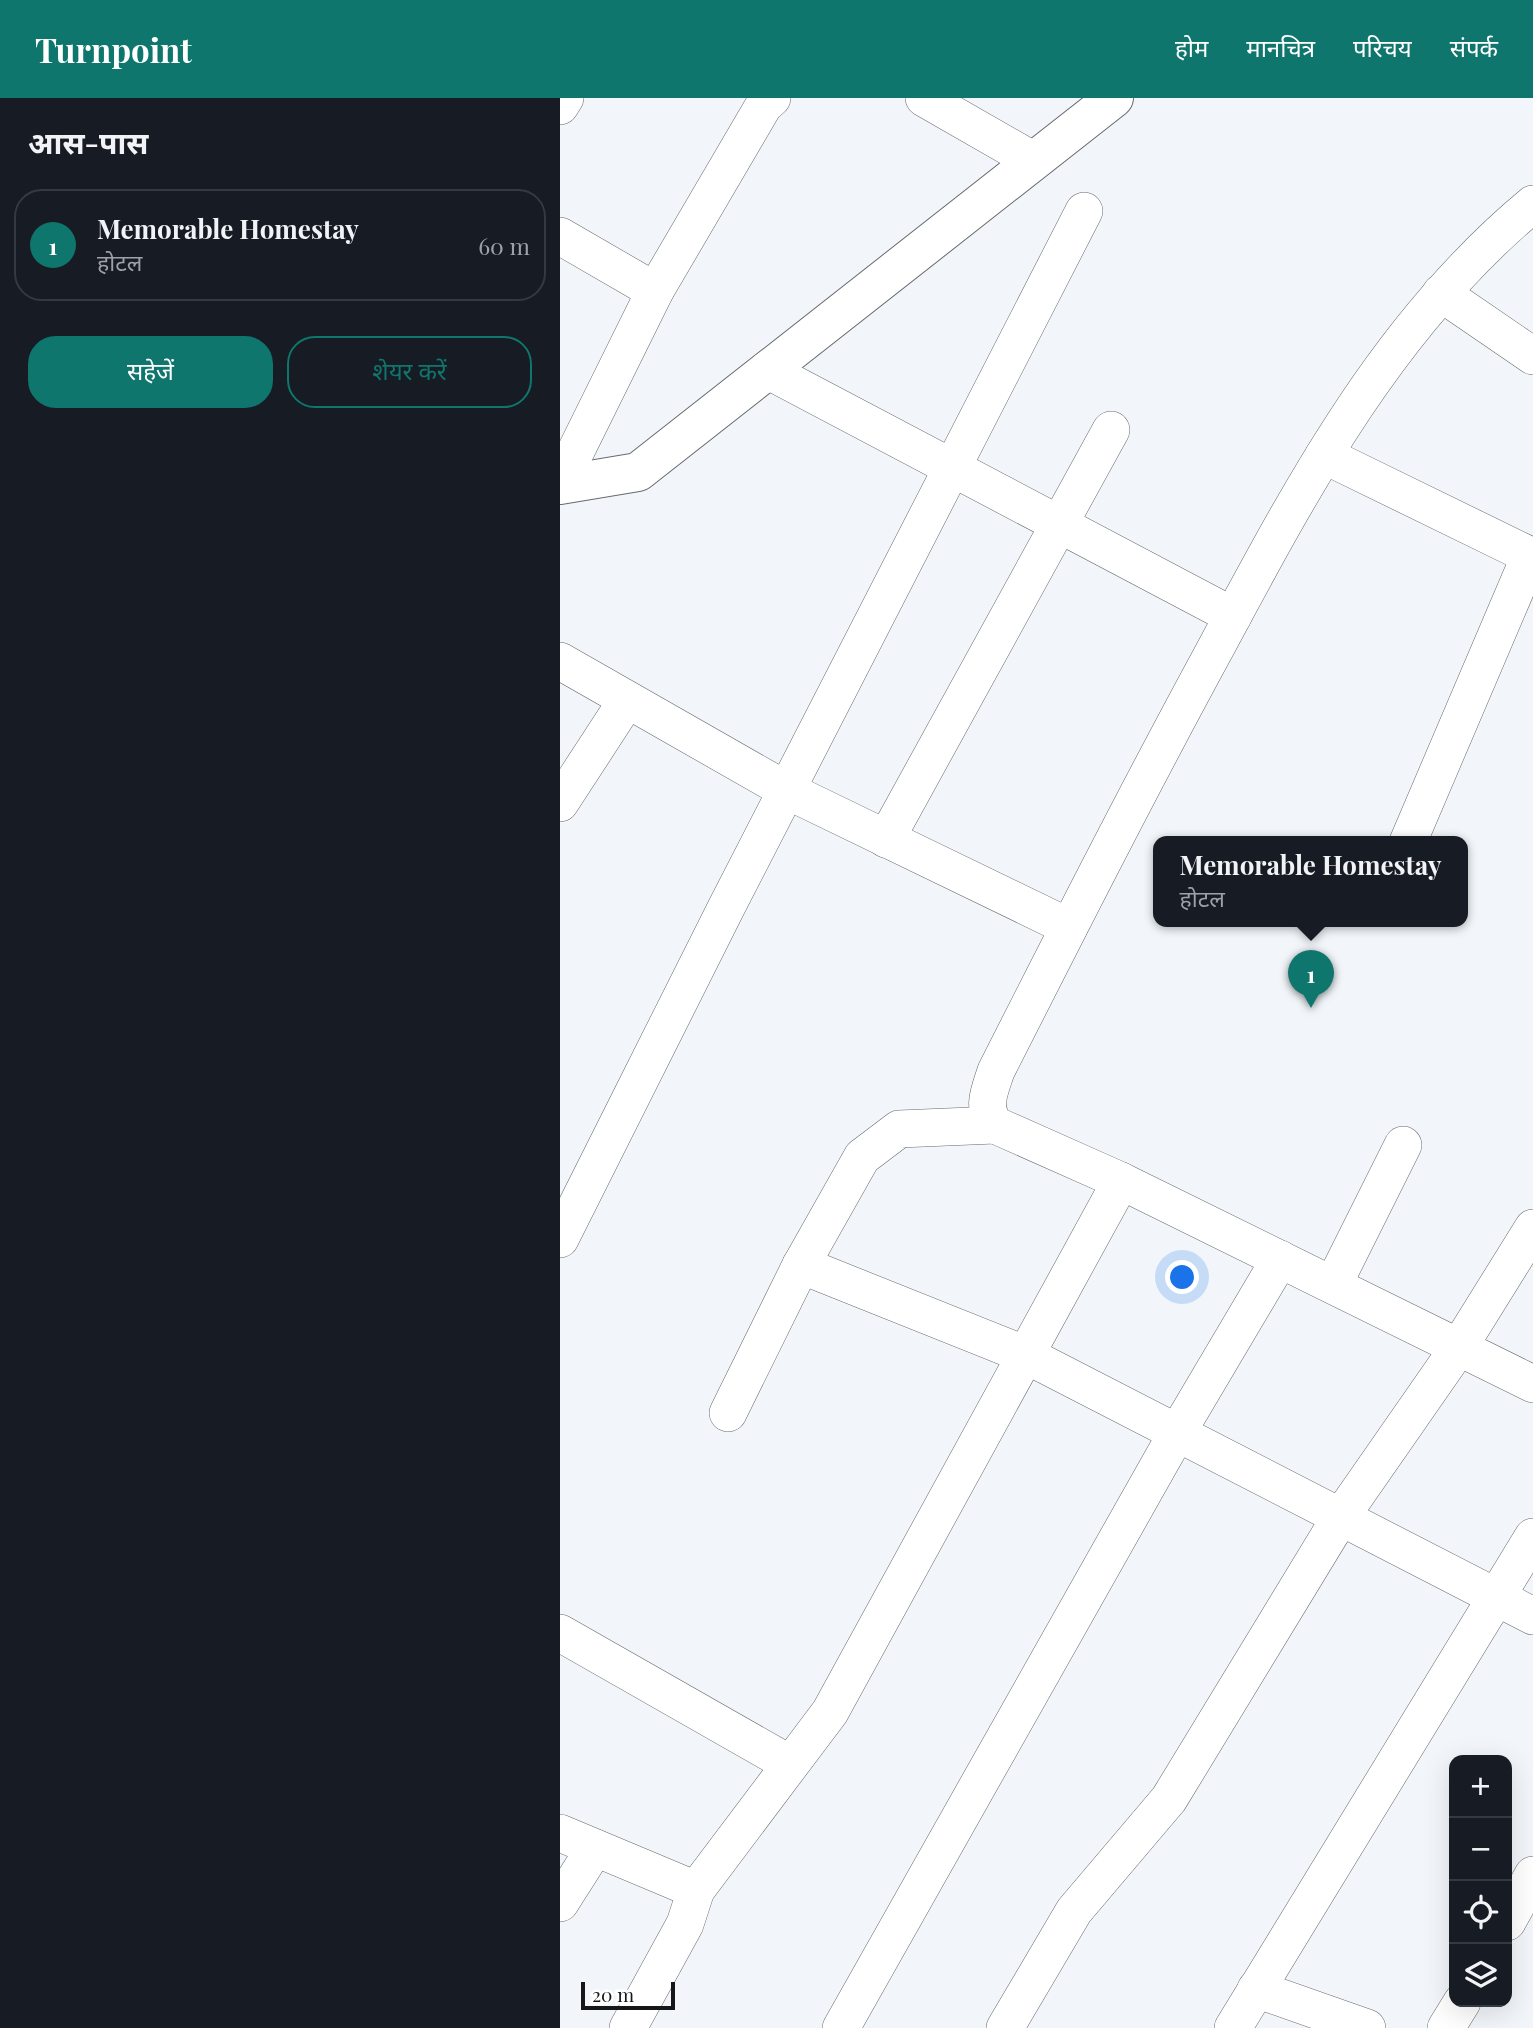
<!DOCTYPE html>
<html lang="hi">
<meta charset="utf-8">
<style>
body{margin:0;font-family:"Playfair Display","Noto Sans Devanagari",serif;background:#20242c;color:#f1f3f6}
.controls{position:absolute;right:21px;bottom:21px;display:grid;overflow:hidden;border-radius:14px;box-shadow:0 7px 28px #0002}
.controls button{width:63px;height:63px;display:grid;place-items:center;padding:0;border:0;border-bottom:2px solid #363941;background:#171b24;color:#f1f3f6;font:35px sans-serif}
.scale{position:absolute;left:21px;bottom:18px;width:94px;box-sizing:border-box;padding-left:7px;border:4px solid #161718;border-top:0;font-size:19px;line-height:24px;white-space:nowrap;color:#161718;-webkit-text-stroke:5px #fff;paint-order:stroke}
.you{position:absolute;left:623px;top:1180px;width:24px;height:24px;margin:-18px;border:5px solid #fff;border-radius:50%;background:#1a73e8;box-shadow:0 0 0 10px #1a73e833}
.badge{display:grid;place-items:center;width:46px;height:46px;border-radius:50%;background:#0f766e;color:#fff;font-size:23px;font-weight:700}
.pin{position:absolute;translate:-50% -58px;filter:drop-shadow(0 2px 4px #0008)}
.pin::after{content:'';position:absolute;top:37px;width:24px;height:21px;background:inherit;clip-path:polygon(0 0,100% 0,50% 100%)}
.popup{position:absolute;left:593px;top:738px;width:315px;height:91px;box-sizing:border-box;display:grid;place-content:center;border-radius:14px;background:#171b24;filter:drop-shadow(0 2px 5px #0005);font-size:23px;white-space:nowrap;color:#9ea1a6}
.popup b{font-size:26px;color:#f1f3f6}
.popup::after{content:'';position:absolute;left:50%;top:100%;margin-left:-14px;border:14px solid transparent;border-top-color:#171b24}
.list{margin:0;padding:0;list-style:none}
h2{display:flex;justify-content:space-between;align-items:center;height:91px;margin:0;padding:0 28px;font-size:30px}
h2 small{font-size:23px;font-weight:400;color:#9ea1a6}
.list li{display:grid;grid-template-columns:46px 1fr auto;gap:21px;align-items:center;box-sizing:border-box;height:112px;margin:0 14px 14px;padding:0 14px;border:2px solid #363941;border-radius:28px}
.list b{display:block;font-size:26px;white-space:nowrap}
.list p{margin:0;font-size:23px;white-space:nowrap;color:#9ea1a6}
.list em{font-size:23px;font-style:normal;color:#9ea1a6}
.actions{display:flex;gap:14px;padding:21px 28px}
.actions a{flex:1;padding:16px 0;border:2px solid #0f766e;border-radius:28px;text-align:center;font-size:24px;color:#0f766e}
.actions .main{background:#0f766e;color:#fff}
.icon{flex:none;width:38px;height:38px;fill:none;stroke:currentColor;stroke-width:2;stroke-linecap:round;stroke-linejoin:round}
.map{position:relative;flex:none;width:973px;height:1930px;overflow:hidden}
header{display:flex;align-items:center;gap:42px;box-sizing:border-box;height:98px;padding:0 35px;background:#0f766e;color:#fff}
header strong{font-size:33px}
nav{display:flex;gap:38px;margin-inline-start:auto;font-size:24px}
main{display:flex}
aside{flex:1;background:#171b24}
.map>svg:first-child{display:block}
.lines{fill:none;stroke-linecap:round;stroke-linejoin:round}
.street-casing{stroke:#676b6e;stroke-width:38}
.secondary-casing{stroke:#676b6e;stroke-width:40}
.street{stroke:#fff;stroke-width:37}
.secondary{stroke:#fff;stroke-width:38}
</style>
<header>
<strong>Turnpoint</strong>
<nav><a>होम</a><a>मानचित्र</a><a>परिचय</a><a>संपर्क</a></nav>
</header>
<main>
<aside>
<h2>आस-पास<small></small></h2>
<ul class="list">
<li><span class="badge">1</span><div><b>Memorable Homestay</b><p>होटल</p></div><em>60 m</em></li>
</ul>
<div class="actions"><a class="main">सहेजें</a><a>शेयर करें</a></div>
</aside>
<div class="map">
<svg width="973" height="1930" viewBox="0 0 973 1930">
<rect width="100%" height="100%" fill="#f2f6fa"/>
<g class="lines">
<defs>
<g id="street">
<polyline points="364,0 474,63"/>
<polyline points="0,8 5,0"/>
<polyline points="0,138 95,193"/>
<polyline points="881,195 973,258"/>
<polyline points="207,272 673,518"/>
<polyline points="764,357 973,459"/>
<polyline points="0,385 95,193 204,7 212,0"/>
<polyline points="0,563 226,692 509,829"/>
<polyline points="0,705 67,602"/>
<polyline points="326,741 551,332"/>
<polyline points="848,744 970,458"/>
<path d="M561,1083L435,1027C421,1009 430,992 436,973C507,833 578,693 653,555C741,391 827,227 973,106"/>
<polyline points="0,1141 166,810 524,113"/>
<polyline points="241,1167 466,1257 973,1518"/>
<polyline points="773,1187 843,1047"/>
<polyline points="168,1315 241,1167 302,1059 339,1031 435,1027"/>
<polyline points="0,1535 230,1666"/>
<polyline points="0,1735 136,1792 270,1614 561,1083 973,1286"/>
<polyline points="0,1805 35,1750"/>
<polyline points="947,1824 973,1777"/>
<polyline points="696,1891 807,1930"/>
<polyline points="68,1930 125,1826 136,1792"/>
<polyline points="281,1930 617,1335 720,1161"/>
<polyline points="445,1930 514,1813 609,1701 780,1420 899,1249 973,1130"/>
<polyline points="673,1930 973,1439"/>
<polyline points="886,1930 902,1904"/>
</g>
<polyline id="secondary" points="0,387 78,374 554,0"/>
</defs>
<use href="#street" class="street-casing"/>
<use href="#secondary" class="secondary-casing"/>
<use href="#street" class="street"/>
<use href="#secondary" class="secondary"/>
</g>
</svg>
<div class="controls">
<button>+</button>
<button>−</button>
<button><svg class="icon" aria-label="locate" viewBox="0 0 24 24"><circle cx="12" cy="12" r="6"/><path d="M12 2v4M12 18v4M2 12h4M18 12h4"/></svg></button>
<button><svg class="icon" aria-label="layers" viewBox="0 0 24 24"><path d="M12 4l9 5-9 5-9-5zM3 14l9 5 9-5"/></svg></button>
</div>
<div class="scale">20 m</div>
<div class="you"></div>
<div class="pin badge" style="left:751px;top:910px">1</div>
<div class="popup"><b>Memorable Homestay</b>होटल</div>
</div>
</main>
